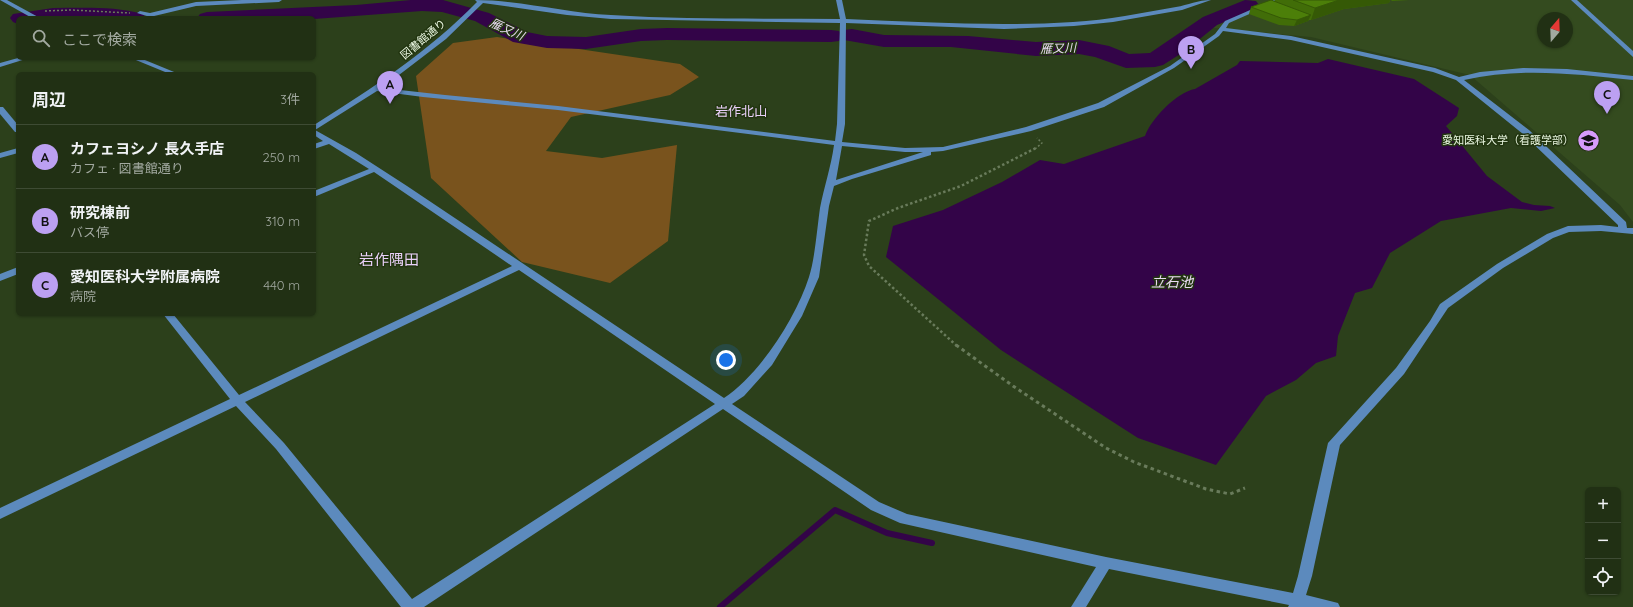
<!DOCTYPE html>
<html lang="ja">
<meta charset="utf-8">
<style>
body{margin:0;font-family:Quicksand,"Noto Sans JP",sans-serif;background:#2d3c22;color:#f1f3f6}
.controls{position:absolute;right:12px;bottom:12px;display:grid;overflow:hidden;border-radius:6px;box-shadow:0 1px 3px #0004}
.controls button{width:36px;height:36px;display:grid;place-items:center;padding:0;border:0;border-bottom:1px solid #3e4b34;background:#213014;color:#f1f3f6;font:20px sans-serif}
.compass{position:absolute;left:1537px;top:12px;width:36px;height:36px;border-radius:50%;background:#213014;box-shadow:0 1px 3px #0004;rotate:19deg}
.you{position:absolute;left:726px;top:360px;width:14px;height:14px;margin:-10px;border:3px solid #fff;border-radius:50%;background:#1a73e8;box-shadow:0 0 0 6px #1a73e833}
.badge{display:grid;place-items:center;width:26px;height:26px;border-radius:50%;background:#bca0f2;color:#111;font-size:13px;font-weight:700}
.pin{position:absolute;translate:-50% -33px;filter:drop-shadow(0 1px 2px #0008)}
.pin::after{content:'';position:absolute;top:21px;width:14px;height:12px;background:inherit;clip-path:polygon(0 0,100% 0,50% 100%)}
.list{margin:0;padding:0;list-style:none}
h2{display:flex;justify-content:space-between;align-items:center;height:52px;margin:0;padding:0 16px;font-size:17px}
h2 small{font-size:13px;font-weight:400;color:#a2a9a0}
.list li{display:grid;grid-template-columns:26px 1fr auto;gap:12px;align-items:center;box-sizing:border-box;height:64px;padding:0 16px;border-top:1px solid #3e4b34}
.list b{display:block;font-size:15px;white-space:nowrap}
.list p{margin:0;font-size:13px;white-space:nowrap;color:#a2a9a0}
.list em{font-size:13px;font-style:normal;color:#a2a9a0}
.icon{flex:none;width:22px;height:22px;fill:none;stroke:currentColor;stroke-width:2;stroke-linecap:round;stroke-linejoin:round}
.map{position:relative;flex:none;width:1633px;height:607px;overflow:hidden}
.search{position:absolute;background:#213014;box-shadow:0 1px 3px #0004;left:16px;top:16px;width:300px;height:44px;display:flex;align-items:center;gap:10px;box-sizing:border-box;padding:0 14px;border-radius:6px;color:#a2a9a0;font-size:15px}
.panel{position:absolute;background:#213014;box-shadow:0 1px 3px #0004;left:16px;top:72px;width:300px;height:244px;border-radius:6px}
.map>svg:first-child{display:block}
.built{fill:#344b1f;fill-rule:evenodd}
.green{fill:#79531d}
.water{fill:#330448}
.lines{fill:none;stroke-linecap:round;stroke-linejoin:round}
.stream{stroke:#330448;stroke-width:6}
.river{fill:#330448;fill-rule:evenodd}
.path-far2{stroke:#697b5b;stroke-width:1.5;stroke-dasharray:2 2;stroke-linecap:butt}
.path-far1{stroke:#697b5b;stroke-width:2.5;stroke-dasharray:2.5 2.5;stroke-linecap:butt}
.path{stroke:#697b5b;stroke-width:3;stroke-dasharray:3.5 3.5;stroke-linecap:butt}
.minor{fill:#5c8abd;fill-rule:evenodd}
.wall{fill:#416d08}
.shaded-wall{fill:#355906}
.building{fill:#4c7f09;stroke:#355906}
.labels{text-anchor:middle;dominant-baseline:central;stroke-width:3;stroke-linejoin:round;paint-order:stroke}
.far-street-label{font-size:11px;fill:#e9f6e0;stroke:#223510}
.far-poi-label{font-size:11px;fill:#e9f6e0;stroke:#223510;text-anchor:end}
.far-water-label{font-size:12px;font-style:italic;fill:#e9daf2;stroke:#223510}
.far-quarter-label{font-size:13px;fill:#e8cff7;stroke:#223510}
.water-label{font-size:14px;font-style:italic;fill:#e9daf2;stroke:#223510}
.quarter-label{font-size:15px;fill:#e8cff7;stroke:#223510}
</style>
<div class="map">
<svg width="1633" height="607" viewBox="0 0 1633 607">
<rect width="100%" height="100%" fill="#2c401b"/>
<path class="built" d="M1252,0H1633V222L1620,205L1470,75L1311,37L1193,26L1240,3ZM1543,18H1567V42H1543Z"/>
<polygon class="green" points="497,37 680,64 699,77 670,95 571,117 546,151 602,158 677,145 668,241 610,283 522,262 431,178 416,76 453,43"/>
<path class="water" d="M1328,59L1414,79L1459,108L1457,116L1446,126L1487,176L1522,202L1534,205L1550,206L1555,208L1541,211L1511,208L1441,221L1390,253L1372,288L1355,293L1338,336L1336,356L1316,363L1296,380L1266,396L1216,465L1138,438L1001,350L886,257L893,226L943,210L1002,182L1040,160L1064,164L1145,136C1151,119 1177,92 1195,89L1237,65L1240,61L1318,63Z"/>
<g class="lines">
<polyline class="stream" points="720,607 835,510 887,533 932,543"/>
<g class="river">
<polygon points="411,0 443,0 450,2 489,13 527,32 547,36 586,37 641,29 667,28 831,30 839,31 842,36 839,41 831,42 667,40 641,41 586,49 547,48 513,42 475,21 442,12 422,11 314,19 197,18 200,14 207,12 356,5"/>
<polygon points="1245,0 1256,1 1259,5 1256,9 1217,25 1185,51 1163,65 1155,67 1126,68 1095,57 1079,54 1036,56 951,47 884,47 844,40 841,35 844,30 852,29 884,35 968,36 1036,42 1079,40 1109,46 1129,54 1150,53 1203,17"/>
<path d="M53,8C83,8 114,6 143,14L146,18H18V24L13,22L10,18L13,14Z"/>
</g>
<g class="path-far2">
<polyline points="45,11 71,10 130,13"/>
<polyline points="1035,149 1042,143 1037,138"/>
</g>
<polyline class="path-far1" points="957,346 869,266 864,255 869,221 898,208 961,186 1036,148"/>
<polyline class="path" points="956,345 1013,386 1106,448 1134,462 1206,489 1230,494 1245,488"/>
<g class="minor">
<polygon points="0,0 7,0 40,18 32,18"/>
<polygon points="242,0 282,0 279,2 196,6 150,17 137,13 140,11 150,13 196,2"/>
<path d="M475,0C520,0 566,13 611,15C687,20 764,18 840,19L836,0H842L846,19C922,22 998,27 1073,22C1108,20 1142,13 1176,7C1188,5 1198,0 1211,0L1182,10L1113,22L1074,26L1004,29L846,23L845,124L842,142L905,148L943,147L1026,127L1098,103L1170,66L1215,34L1225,21L1273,0H1281L1229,23L1226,28L1291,36L1435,68L1459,77L1480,72L1523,68L1567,69L1633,76V80C1576,74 1520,67 1464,80L1529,130L1626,222L1627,228H1633V234L1601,231L1569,232L1553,238L1503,268L1448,308L1404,374L1340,445L1312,576L1306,595L1338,603L1340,607H1288L1289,605L1109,569L1086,607H1071L1096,567L900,523L871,510L723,409L424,607H401L276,449L236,406L0,519V508L230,399L163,314H173L239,395L512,266L374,172L314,197V191L369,169L329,144L314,149V144L323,141L314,135V125C373,88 429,51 477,2ZM483,3L567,15L611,19L840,23L837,124L835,141L558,106L445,95L382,88L446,39ZM1223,31L1291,40L1433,72L1456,80L1523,134L1618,225V227L1601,225L1568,226L1547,234L1497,264L1440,304L1430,321L1396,368L1328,443L1298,576L1293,593L1106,557L907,514L879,502L732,404L744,396L772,365L802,316L819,277L829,206L834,186L852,179L931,155V152L943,151L1031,131L1104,107L1174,68L1219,36ZM377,91L423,97L558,110L834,145C831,167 824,187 820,208C817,229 815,258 809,277C796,318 759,375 724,398L407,186L356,153L315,130ZM842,146L905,152H923L836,180ZM519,270L715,404L412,599L284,443L245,402Z"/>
<polygon points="1571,0 1577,0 1633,51 1633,57"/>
<polygon points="18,58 29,58 0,67 0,63"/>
<polygon points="131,58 140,58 179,74 170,74"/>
<polygon points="0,107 3,107 18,125 18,132 15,132 0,114"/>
<polygon points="18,148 18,153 0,158 0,153"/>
<polygon points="18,267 18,274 0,281 0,274"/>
</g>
</g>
<g class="wall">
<polygon points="1275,0 1390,0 1389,3 1344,9 1311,20 1309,20 1308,21 1294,26 1279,25 1249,14 1251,7 1274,1"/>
<polygon points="1391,0 1409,0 1392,1"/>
</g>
<g class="shaded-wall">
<polygon points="1339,0 1390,0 1389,3 1344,9 1311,20 1315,8"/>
<polygon points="1311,15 1308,21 1294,26 1297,20"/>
</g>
<g class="building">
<polygon points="1271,0 1311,15 1297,20 1281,18 1251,7"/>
<polygon points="1293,0 1339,0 1315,8"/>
</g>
<defs>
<symbol id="university-disc" viewBox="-11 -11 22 22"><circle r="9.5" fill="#d69bfa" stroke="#223510"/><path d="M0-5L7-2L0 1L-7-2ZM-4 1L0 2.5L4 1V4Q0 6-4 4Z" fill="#111"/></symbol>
</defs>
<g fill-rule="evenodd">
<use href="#university-disc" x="1576" y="128" width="25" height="25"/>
</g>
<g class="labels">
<g class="far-street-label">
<text transform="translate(423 39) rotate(-40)">図書館通り</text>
</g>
<g class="far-poi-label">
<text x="1574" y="140">愛知医科大学（看護学部）</text>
</g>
<g class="far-water-label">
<text transform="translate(507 29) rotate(24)">雁又川</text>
<text transform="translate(1058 48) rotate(-2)">雁又川</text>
</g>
<g class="far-quarter-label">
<text x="741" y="111">岩作北山</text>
</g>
<g class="water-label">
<text x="1172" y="282">立石池</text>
</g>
<g class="quarter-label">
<text x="389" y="259">岩作隅田</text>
</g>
</g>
</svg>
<div class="controls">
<button>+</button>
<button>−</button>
<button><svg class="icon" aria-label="locate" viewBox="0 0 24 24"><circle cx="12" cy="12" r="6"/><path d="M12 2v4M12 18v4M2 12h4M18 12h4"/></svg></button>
</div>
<svg class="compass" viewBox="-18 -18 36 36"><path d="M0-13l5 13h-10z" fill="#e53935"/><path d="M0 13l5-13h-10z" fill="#a2a9a0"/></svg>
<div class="you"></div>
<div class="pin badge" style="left:390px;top:104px">A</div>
<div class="pin badge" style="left:1191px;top:69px">B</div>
<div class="pin badge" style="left:1607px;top:114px">C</div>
<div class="search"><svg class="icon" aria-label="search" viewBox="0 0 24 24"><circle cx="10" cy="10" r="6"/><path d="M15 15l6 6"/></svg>ここで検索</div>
<section class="panel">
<h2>周辺<small>3件</small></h2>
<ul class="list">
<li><span class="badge">A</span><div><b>カフェヨシノ 長久手店</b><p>カフェ · 図書館通り</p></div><em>250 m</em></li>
<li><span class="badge">B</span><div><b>研究棟前</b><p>バス停</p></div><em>310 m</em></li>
<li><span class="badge">C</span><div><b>愛知医科大学附属病院</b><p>病院</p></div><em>440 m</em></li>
</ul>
</section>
</div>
